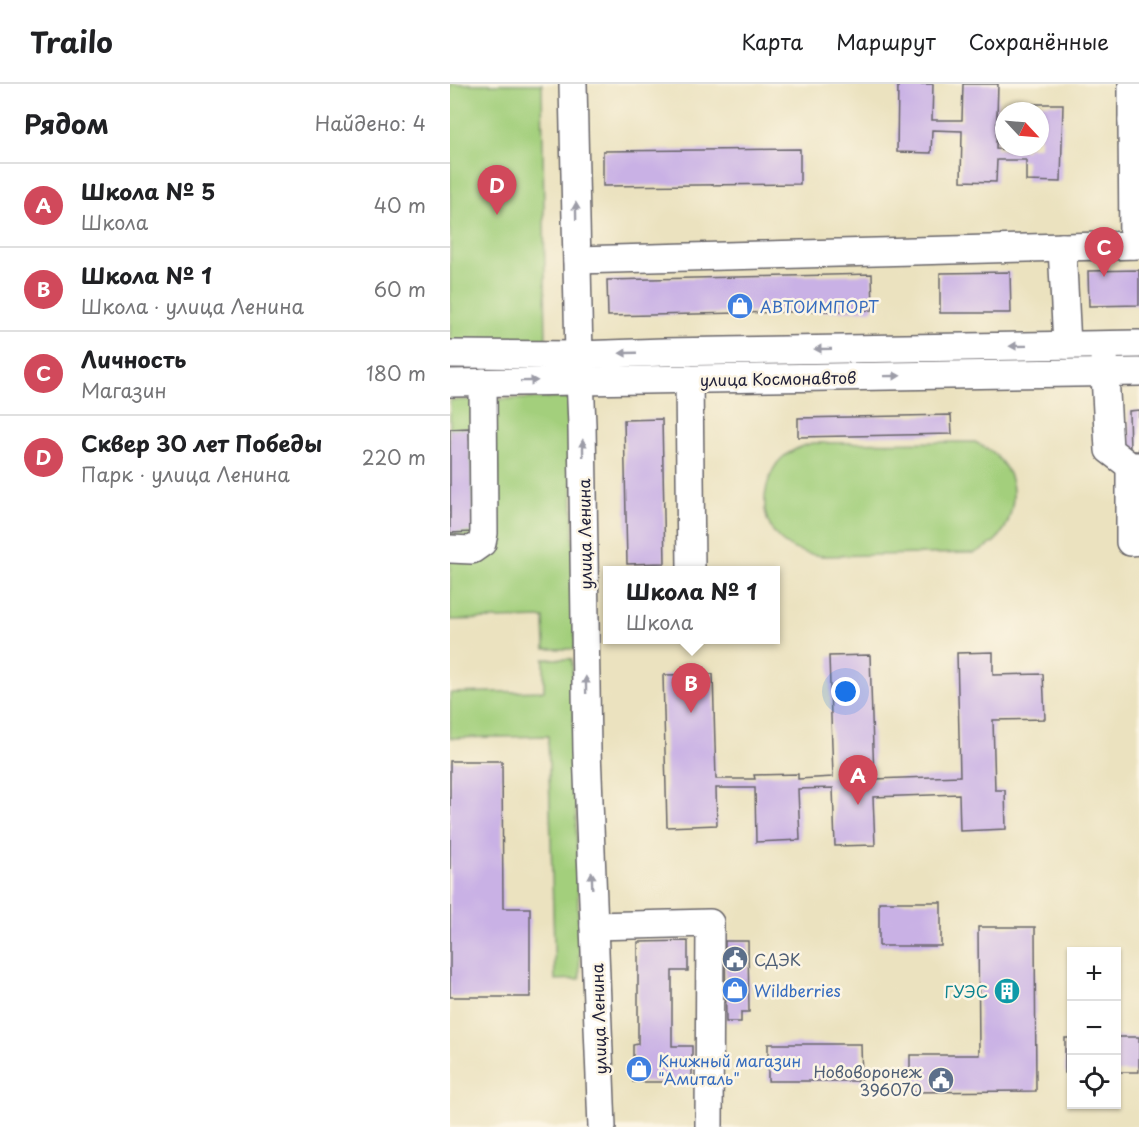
<!DOCTYPE html>
<html lang="ru">
<meta charset="utf-8">
<style>
body{margin:0;font-family:"Playpen Sans",sans-serif;background:#f2f2f2;color:#202124}
.controls{position:absolute;right:18px;bottom:18px;display:grid;overflow:hidden;border-radius:0px;box-shadow:0 2px 4px #0004}
.controls button{width:54px;height:54px;display:grid;place-items:center;padding:0;border:0;border-bottom:2px solid #e0e0e0;background:#fff;color:#202124;font:30px sans-serif}
.compass{position:absolute;left:545px;top:18px;width:54px;height:54px;border-radius:50%;background:#fff;box-shadow:0 2px 4px #0004;rotate:116deg}
.you{position:absolute;left:396px;top:608px;width:21px;height:21px;margin:-15px;border:4px solid #fff;border-radius:50%;background:#1a73e8;box-shadow:0 0 0 9px #1a73e833}
.badge{display:grid;place-items:center;width:39px;height:39px;border-radius:50%;background:#d1495b;color:#fff;font-size:20px;font-weight:700}
.pin{position:absolute;translate:-50% -50px;filter:drop-shadow(0 2px 3px #0008)}
.pin::after{content:'';position:absolute;top:32px;width:21px;height:18px;background:inherit;clip-path:polygon(0 0,100% 0,50% 100%)}
.popup{position:absolute;left:153px;top:482px;width:177px;height:78px;box-sizing:border-box;display:grid;place-content:center;border-radius:0px;background:#fff;filter:drop-shadow(0 2px 4px #0005);font-size:20px;white-space:nowrap;color:#757577}
.popup b{font-size:22px;color:#202124}
.popup::after{content:'';position:absolute;left:50%;top:100%;margin-left:-12px;border:12px solid transparent;border-top-color:#fff}
.list{margin:0;padding:0;list-style:none}
h2{display:flex;justify-content:space-between;align-items:center;height:78px;margin:0;padding:0 24px;font-size:26px}
h2 small{font-size:20px;font-weight:400;color:#757577}
.list li{display:grid;grid-template-columns:39px 1fr auto;gap:18px;align-items:center;box-sizing:border-box;height:84px;padding:0 24px;border-top:2px solid #e0e0e0}
.list b{display:block;font-size:22px;white-space:nowrap}
.list p{margin:0;font-size:20px;white-space:nowrap;color:#757577}
.list em{font-size:20px;font-style:normal;color:#757577}
.icon{flex:none;width:33px;height:33px;fill:none;stroke:currentColor;stroke-width:2;stroke-linecap:round;stroke-linejoin:round}
.map{position:relative;flex:none;width:689px;height:1043px;overflow:hidden}
header{display:flex;align-items:center;gap:36px;box-sizing:border-box;height:84px;padding:0 30px;background:#fff;border-bottom:2px solid #e0e0e0}
header strong{font-size:28px}
nav{display:flex;gap:33px;margin-inline-start:auto;font-size:21px}
main{display:flex}
aside{flex:1;background:#fff}
.map>svg:first-child{display:block}
.green{fill:#a3cf7b;stroke:#62785b;stroke-width:1.5}
.building{fill:#c9b1e5}
.lines{fill:none;stroke-linecap:round;stroke-linejoin:round}
.minor-casing{stroke:#686569;stroke-width:30}
.minor{stroke:#fff;stroke-width:27}
.oneway{fill:#9c9ca7}
.labels{text-anchor:middle;dominant-baseline:central;stroke-width:5;stroke-linejoin:round;paint-order:stroke}
.shop-label{font-size:16px;fill:#366cbe;stroke:#fcf5e5;text-anchor:start}
.street-label{font-size:16px;fill:#22223b;stroke:#fcf5e5}
.service-label{font-size:16px;fill:#4e5e75;stroke:#fcf5e5;text-anchor:start}
.culture-label{font-size:16px;fill:#0d838f;stroke:#fcf5e5;text-anchor:end}
</style>
<header>
<strong>Trailo</strong>
<nav><a>Карта</a><a>Маршрут</a><a>Сохранённые</a></nav>
</header>
<main>
<aside>
<h2>Рядом<small>Найдено: 4</small></h2>
<ul class="list">
<li><span class="badge">A</span><div><b>Школа № 5</b><p>Школа</p></div><em>40 m</em></li>
<li><span class="badge">B</span><div><b>Школа № 1</b><p>Школа · улица Ленина</p></div><em>60 m</em></li>
<li><span class="badge">C</span><div><b>Личность</b><p>Магазин</p></div><em>180 m</em></li>
<li><span class="badge">D</span><div><b>Сквер 30 лет Победы</b><p>Парк · улица Ленина</p></div><em>220 m</em></li>
</ul>
</aside>
<div class="map">
<svg width="689" height="1043" viewBox="0 0 689 1043">
<rect width="100%" height="100%" fill="#fcf5e5"/>
<filter id="ink" filterUnits="userSpaceOnUse"><feTurbulence type="fractalNoise" baseFrequency=".0167" numOctaves="2"/><feDisplacementMap in="SourceGraphic" scale="12" xChannelSelector="R" yChannelSelector="G"/><feConvolveMatrix kernelMatrix="1 2 1 2 8 2 1 2 1" color-interpolation-filters="sRGB"/></filter>
<filter id="wash" filterUnits="userSpaceOnUse"><feTurbulence type="fractalNoise" baseFrequency=".008" numOctaves="4" result="noise"/><feDisplacementMap in="SourceGraphic" scale="24" xChannelSelector="R" yChannelSelector="G"/><feGaussianBlur stdDeviation="1.35" result="paint"/><feColorMatrix in="noise" values="0 0 0 0 0 0 0 0 0 0 0 0 0 0 0 0 0 1.4 0 .05"/><feComposite in="paint" operator="in"/></filter>
<g filter="url(#wash)">
<rect width="100%" height="100%" fill="#ebe2bf"/>
<g class="green">
<polygon points="0,0 92,0 96,262 0,264"/>
<polygon points="121,314 125,565 95,565 94,534 0,536 0,316"/>
<path d="M525,358C530,361 537,364 542,368C548,373 556,383 559,390C568,410 561,443 545,457C539,463 531,466 524,469L372,472C332,468 307,443 317,402C320,391 324,381 332,374C341,366 351,363 362,359Z"/>
<polygon points="94,575 122,575 130,895 105,896 98,652 0,654 0,609 94,607"/>
</g>
<g id="blocks">
<g class="building">
<polygon points="448,0 483,0 482,36 512,36 513,0 548,0 546,65 577,66 577,63 590,63 590,27 578,27 578,20 613,20 611,98 576,97 576,76 547,76 546,98 511,97 512,47 482,46 481,69 447,68"/>
<polygon points="350,65 350,100 153,102 153,67"/>
<polygon points="689,186 689,221 639,222 638,187"/>
<polygon points="560,188 561,229 490,229 490,189"/>
<polygon points="422,190 423,226 158,232 157,196"/>
<polygon points="689,326 689,367 680,367 679,327"/>
<polygon points="501,331 502,350 348,353 348,334"/>
<polygon points="212,335 215,479 177,480 174,336"/>
<polygon points="19,344 24,448 0,449 0,345"/>
<polygon points="543,568 543,591 593,590 595,635 543,636 545,706 555,706 556,745 510,747 509,710 423,713 425,761 385,762 383,704 348,705 350,756 306,758 305,704 266,704 267,741 217,743 213,591 263,590 266,695 305,695 304,691 348,690 348,695 383,693 379,572 420,571 424,695 510,692 507,569"/>
<polygon points="0,677 52,677 53,824 80,824 80,913 0,913"/>
<rect x="429" y="818" width="62" height="44"/>
<polygon points="528,843 585,843 586,1007 460,1008 460,971 529,971"/>
<polygon points="238,857 238,887 222,887 222,962 242,962 242,998 183,998 183,961 188,960 188,858"/>
<polygon points="275,857 298,857 299,928 291,928 291,938 276,938"/>
<rect x="666" y="953" width="23" height="35"/>
<rect x="615" y="954" width="7" height="35"/>
<polygon points="318,960 411,960 412,997 318,997"/>
</g>
</g>
</g>
<g filter="url(#ink)">
<use href="#blocks" fill-opacity="0" stroke="#686569" stroke-width="1.5"/>
<g class="lines">
<defs>
<g id="minor">
<polyline points="123,0 129,271 132,341 137,667 152,1043"/>
<polyline points="682,0 682,37 689,37"/>
<polyline points="682,37 683,161"/>
<polyline points="612,163 617,261"/>
<polyline points="127,176 689,161"/>
<polyline points="0,270 129,271 214,268 689,260"/>
<polyline points="654,271 659,366 680,382 689,382"/>
<polyline points="239,295 241,486"/>
<polyline points="0,299 689,288"/>
<polyline points="680,382 680,458 689,457"/>
<polyline points="0,465 22,466 32,459 34,449 33,298"/>
<polyline points="144,842 260,839 259,1043"/>
</g>
</defs>
<use href="#minor" class="minor-casing"/>
<use href="#minor" class="minor"/>
</g>
<defs><path id="oneway-solid" d="M-6-.8H1V-3.2L6.5 0L1 3.2V.8H-6Z" transform="scale(1.5)"/></defs>
<g class="oneway">
<use href="#oneway-solid" transform="translate(126 127) rotate(-91)"/>
<use href="#oneway-solid" transform="translate(568 262) rotate(179)"/>
<use href="#oneway-solid" transform="translate(373 265) rotate(179)"/>
<use href="#oneway-solid" transform="translate(178 269) rotate(178)"/>
<use href="#oneway-solid" transform="translate(442 292) rotate(-1)"/>
<use href="#oneway-solid" transform="translate(79 297) rotate(-1)"/>
<use href="#oneway-solid" transform="translate(133 364) rotate(-91)"/>
<use href="#oneway-solid" transform="translate(136 601) rotate(-91)"/>
<use href="#oneway-solid" transform="translate(142 796) rotate(-92)"/>
</g>
</g>
<defs>
<symbol id="shop-disc" viewBox="-11 -11 22 22"><circle r="9.5" fill="#3f7fe0" stroke="#fcf5e5"/><path d="M-5-2.5h2.3a2.7 3.5 0 0 1 5.4 0H5L5.5 6h-11ZM-1.5-2.5h3a1.5 2.3 0 0 0-3 0Z" fill="#fff"/></symbol>
<symbol id="civic-disc" viewBox="-11 -11 22 22"><circle r="9.5" fill="#5c6f8a" stroke="#fcf5e5"/><path d="M-.6-6.5H3V-4.5H.6V-3L4-1V1h2V6H-6V1h2V-1L-.6-3ZM-1.2 2.5V6h2.4V2.5Z" fill="#fff"/></symbol>
<symbol id="building-disc" viewBox="-11 -11 22 22"><circle r="9.5" fill="#0f9aa8" stroke="#fcf5e5"/><path d="M-4-6H4V6H1V3H-1V6H-4ZM-2.5-4.3h1.7v1.8h-1.7ZM.8-4.3h1.7v1.8H.8ZM-2.5-1h1.7V.8h-1.7ZM.8-1h1.7V.8H.8Z" fill="#fff"/></symbol>
</defs>
<g fill-rule="evenodd">
<use href="#shop-disc" x="275" y="207" width="30" height="30"/>
<use href="#civic-disc" x="270" y="860" width="30" height="30"/>
<use href="#shop-disc" x="270" y="891" width="30" height="30"/>
<use href="#building-disc" x="542" y="892" width="30" height="30"/>
<use href="#shop-disc" x="174" y="970" width="30" height="30"/>
<use href="#civic-disc" x="476" y="981" width="30" height="30"/>
</g>
<g class="labels">
<g class="shop-label">
<text x="310" y="222">АВТОИМПОРТ</text>
<text x="304" y="906">Wildberries</text>
<text x="208" y="976">Книжный магазин<tspan x="208" dy="18">"Амиталь"</tspan></text>
</g>
<g class="street-label">
<text transform="translate(328 294) rotate(-1)">улица Космонавтов</text>
<text transform="translate(134 450) rotate(-91)">улица Ленина</text>
<text transform="translate(148 935) rotate(-92)">улица Ленина</text>
</g>
<g class="service-label">
<text x="304" y="875">СДЭК</text>
<text x="472" y="987" text-anchor="end">Нововоронеж<tspan x="472" dy="18">396070</tspan></text>
</g>
<g class="culture-label">
<text x="538" y="907">ГУЭС</text>
</g>
</g>
</svg>
<div class="controls">
<button>+</button>
<button>−</button>
<button><svg class="icon" aria-label="locate" viewBox="0 0 24 24"><circle cx="12" cy="12" r="6"/><path d="M12 2v4M12 18v4M2 12h4M18 12h4"/></svg></button>
</div>
<svg class="compass" viewBox="-18 -18 36 36"><path d="M0-13l5 13h-10z" fill="#e53935"/><path d="M0 13l5-13h-10z" fill="#757577"/></svg>
<div class="you"></div>
<div class="pin badge" style="left:408px;top:721px">A</div>
<div class="pin badge" style="left:241px;top:629px">B</div>
<div class="popup"><b>Школа № 1</b>Школа</div>
<div class="pin badge" style="left:654px;top:193px">C</div>
<div class="pin badge" style="left:47px;top:131px">D</div>
</div>
</main>
